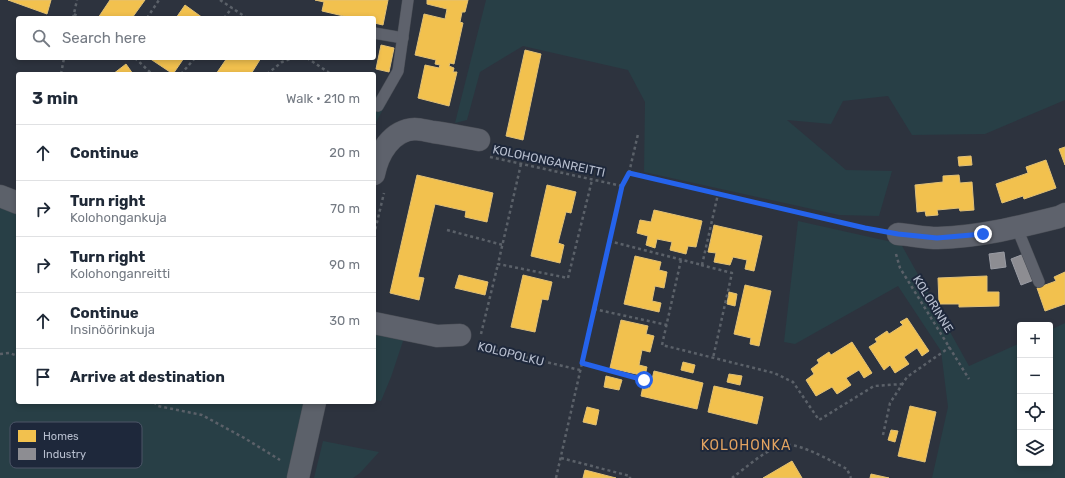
<!DOCTYPE html>
<meta charset="utf-8">
<style>
body{margin:0;font-family:Rubik,sans-serif;background:#f2f2f3;color:#1f2937}
.controls{position:absolute;right:12px;bottom:12px;display:grid;overflow:hidden;border-radius:4px;box-shadow:0 2px 6px #0003}
.controls button{width:36px;height:36px;display:grid;place-items:center;padding:0;border:0;border-bottom:1px solid #e0e1e3;background:#fff;color:#1f2937;font:20px sans-serif}
.stop{position:absolute;width:12px;height:12px;margin:-9px;border:3px solid #2563eb;border-radius:50%;background:#fff}
.stop.end{background:#2563eb;border-color:#fff;box-shadow:0 1px 4px #0008}
.list{margin:0;padding:0;list-style:none}
h2{display:flex;justify-content:space-between;align-items:center;height:52px;margin:0;padding:0 16px;font-size:17px}
h2 small{font-size:13px;font-weight:400;color:#747a83}
.list li{display:grid;grid-template-columns:26px 1fr auto;gap:12px;align-items:center;box-sizing:border-box;height:56px;padding:0 16px;border-top:1px solid #e0e1e3}
.list b{display:block;font-size:15px;white-space:nowrap}
.list p{margin:0;font-size:13px;white-space:nowrap;color:#747a83}
.list em{font-size:13px;font-style:normal;color:#747a83}
.icon{flex:none;width:22px;height:22px;fill:none;stroke:currentColor;stroke-width:2;stroke-linecap:round;stroke-linejoin:round}
.map{position:relative;flex:none;width:1065px;height:478px;overflow:hidden}
.search{position:absolute;background:#fff;box-shadow:0 2px 6px #0003;left:16px;top:16px;width:360px;height:44px;display:flex;align-items:center;gap:10px;box-sizing:border-box;padding:0 14px;border-radius:4px;color:#747a83;font-size:15px}
.panel{position:absolute;background:#fff;box-shadow:0 2px 6px #0003;left:16px;top:72px;width:360px;height:332px;border-radius:4px}
.map>svg:first-child{display:block}
.green{fill:#283f46}
.homes{fill:#f2c14e;stroke:#e1c075}
.industry{fill:#8d8d92;stroke:#9a9ca4}
.lines{fill:none;stroke-linecap:round;stroke-linejoin:round}
.lane-casing{stroke:#4a4e56;stroke-width:12}
.street-casing{stroke:#4a4e56;stroke-width:23}
.secondary-casing{stroke:#4a4e56;stroke-width:23}
.path{stroke:#5b6169;stroke-width:2.5;stroke-dasharray:3 3;stroke-linecap:butt}
.lane{stroke:#5e626c;stroke-width:11}
.street{stroke:#5e626c;stroke-width:22}
.secondary{stroke:#5c616a;stroke-width:22}
.route{stroke:#2563eb;stroke-width:5}
.labels{text-anchor:middle;dominant-baseline:central;stroke-width:4;stroke-linejoin:round;paint-order:stroke}
.street-label{font-size:12px;fill:#b8bfcf;stroke:#1e283b}
.quarter-label{font-size:14px;letter-spacing:1px;fill:#e1a260;stroke:#1e283b}
.key{fill:#1e283b;stroke:#4c5567;stroke-width:1}
.key-label{font-size:11px;fill:#b8bfcf}
</style>
<div class="map">
<svg width="1065" height="478" viewBox="0 0 1065 478">
<rect width="100%" height="100%" fill="#2d333e"/>
<g class="green">
<polygon points="486,0 1065,0 1065,100 985,134 912,135 888,96 843,101 831,124 787,120 846,170 892,171 879,216 839,215 644,172 645,102 628,70 523,46 480,72 467,120 455,123"/>
<polygon points="374,94 387,102 374,126"/>
<polygon points="0,206 18,212 18,402 305,402 289,478 0,478"/>
<polygon points="798,221 901,244 969,366 1020,343 1020,463 1050,463 1050,330 1065,323 1065,478 932,478 948,407 941,351 898,286 795,344 784,342"/>
<polygon points="374,332 404,338 391,377 381,401 374,400"/>
<polygon points="323,441 379,452 360,473 353,478 314,478"/>
</g>
<g class="homes">
<polygon points="8,0 51,0 47,14"/>
<polygon points="110,0 145,0 132,18 98,18"/>
<polygon points="315,0 388,0 383,25 374,23 374,18 352,18 322,11 324,2"/>
<polygon points="427,0 468,0 465,12 462,12 460,22 463,23 454,64 450,63 449,66 454,68 453,72 457,72 449,106 418,98 425,65 439,68 440,65 435,64 436,60 415,55 424,14 445,19 447,9 427,4"/>
<polygon points="185,5 203,18 176,18"/>
<polygon points="381,45 394,48 389,72 376,69"/>
<polygon points="525,50 541,54 523,140 506,136"/>
<polygon points="149,58 184,58 173,74"/>
<polygon points="227,58 261,58 251,74 216,74"/>
<polygon points="126,64 133,74 113,74"/>
<polygon points="1065,147 1065,165 1059,149"/>
<polygon points="971,156 972,165 959,166 958,157"/>
<polygon points="1046,160 1056,188 1024,199 1023,196 1002,203 996,184 1028,173 1026,167"/>
<polygon points="417,175 493,193 487,222 465,217 466,211 435,204 418,277 424,278 419,300 390,293"/>
<polygon points="959,175 960,183 972,182 974,210 960,211 959,208 937,210 938,215 926,216 925,211 917,212 915,185 943,182 943,176"/>
<polygon points="547,185 576,192 571,213 566,212 558,243 564,245 560,263 531,256"/>
<polygon points="654,210 702,221 696,247 688,246 686,254 670,250 672,242 657,239 655,248 646,245 648,236 637,233 640,220 651,222"/>
<polygon points="714,225 762,236 754,271 745,269 747,260 733,257 730,265 714,262 716,253 708,252"/>
<polygon points="635,256 661,262 659,270 667,272 664,288 655,286 652,301 661,303 659,312 624,304"/>
<polygon points="1065,272 1065,304 1045,311 1037,288 1056,281 1054,277"/>
<polygon points="459,275 488,282 485,295 455,288"/>
<polygon points="523,275 552,282 548,300 542,299 535,332 511,327"/>
<polygon points="987,276 987,292 999,292 999,306 959,307 959,304 939,304 938,278"/>
<polygon points="745,285 771,291 759,346 750,344 751,338 734,334"/>
<polygon points="729,292 737,294 735,306 727,304"/>
<polygon points="907,318 929,351 922,356 917,348 904,357 909,364 895,373 890,365 884,370 869,347 877,342 875,339 887,331 889,334 903,325 900,322"/>
<polygon points="621,320 648,326 646,334 654,336 650,352 642,350 639,365 647,367 645,376 610,368"/>
<polygon points="852,342 872,373 864,378 859,370 846,378 851,385 837,394 832,387 816,396 806,380 814,374 811,369 819,363 817,360 829,352 831,355"/>
<polygon points="683,362 695,365 693,373 681,370"/>
<polygon points="654,371 703,383 697,409 641,396 643,386 650,388"/>
<polygon points="729,374 742,376 740,385 727,382"/>
<polygon points="606,376 622,380 619,390 604,387"/>
<polygon points="714,386 763,397 757,424 708,412"/>
<polygon points="910,406 936,412 925,462 898,456"/>
<polygon points="587,407 599,410 596,425 583,422"/>
<polygon points="891,430 898,431 895,442 888,440"/>
<polygon points="792,461 802,478 763,478"/>
<polygon points="585,470 616,478 583,478"/>
<polygon points="871,474 889,478 870,478"/>
</g>
<g class="industry">
<polygon points="1004,252 1006,267 991,269 989,254"/>
<polygon points="1024,254 1034,280 1021,285 1011,259"/>
</g>
<g class="lines">
<defs>
<g id="lane">
<polyline points="374,33 403,38"/>
<polyline points="378,106 398,71 408,0"/>
<polyline points="1017,228 1039,282"/>
</g>
<g id="street">
<path d="M374,174C378,154 391,130 415,129C420,129 427,131 433,132C448,134 463,137 479,140"/>
<path d="M898,234C911,235 925,238 938,238C979,237 1019,227 1059,217L1065,214"/>
<polyline points="374,323 437,336 460,335"/>
</g>
<g id="secondary">
<polyline points="0,196 18,203"/>
<polyline points="298,478 315,402"/>
</g>
</defs>
<use href="#lane" class="lane-casing"/>
<use href="#street" class="street-casing"/>
<use href="#secondary" class="secondary-casing"/>
<g class="path">
<polyline points="220,0 247,18"/>
<polyline points="74,14 80,18"/>
<polyline points="73,18 77,0"/>
<polyline points="147,18 159,0"/>
<polyline points="224,18 232,8"/>
<polyline points="135,58 152,74"/>
<polyline points="307,58 331,74"/>
<polyline points="61,74 64,58"/>
<polyline points="181,74 195,58"/>
<polyline points="267,74 282,62 293,58"/>
<polyline points="490,157 622,186"/>
<polyline points="521,164 498,264 568,278 592,180"/>
<polyline points="629,173 638,134"/>
<polyline points="447,230 503,245"/>
<polyline points="374,235 384,193"/>
<polyline points="609,241 702,265 718,194"/>
<polyline points="896,254 900,268 969,379"/>
<polyline points="681,260 662,345 774,373 793,382 819,420 874,386 902,384"/>
<polyline points="701,265 732,273 713,358"/>
<polyline points="594,309 667,325"/>
<polyline points="481,334 498,264"/>
<polyline points="478,346 580,370"/>
<polyline points="0,354 9,353 18,356"/>
<polyline points="582,363 644,380"/>
<polyline points="154,402 158,406 202,415 246,439 280,460"/>
<polyline points="883,435 890,403 907,377 950,347"/>
<polyline points="561,458 630,476 630,478"/>
<polyline points="556,478 622,186 629,173 878,231"/>
<path d="M732,478C747,467 769,446 787,445C802,444 833,462 847,469L851,478"/>
</g>
<use href="#lane" class="lane"/>
<use href="#street" class="street"/>
<use href="#secondary" class="secondary"/>
</g>
<g class="lines">
<polyline class="route" points="644,380 582,363 622,186 629,173 865,228 898,234 937,238 983,234"/>
</g>
<g class="labels">
<g class="street-label">
<text transform="translate(549 161) rotate(12)">KOLOHONGANREITTI</text>
<text transform="translate(933 304) rotate(58)">KOLORINNE</text>
<text transform="translate(511 354) rotate(14)">KOLOPOLKU</text>
</g>
<g class="quarter-label">
<text x="746" y="445">KOLOHONKA</text>
</g>
</g>
<rect x="10" y="422" width="132" height="46" rx="6" class="key"/>
<rect x="18" y="430" width="18" height="12" fill="#f2c14e"/>
<rect x="18" y="448" width="18" height="12" fill="#8d8d92"/>
<g class="key-label">
<text x="43" y="440">Homes</text>
<text x="43" y="458">Industry</text>
</g>
</svg>
<div class="controls">
<button>+</button>
<button>−</button>
<button><svg class="icon" aria-label="locate" viewBox="0 0 24 24"><circle cx="12" cy="12" r="6"/><path d="M12 2v4M12 18v4M2 12h4M18 12h4"/></svg></button>
<button><svg class="icon" aria-label="layers" viewBox="0 0 24 24"><path d="M12 4l9 5-9 5-9-5zM3 14l9 5 9-5"/></svg></button>
</div>
<div class="stop" style="left:644px;top:380px"></div>
<div class="stop end" style="left:983px;top:234px"></div>
<div class="search"><svg class="icon" aria-label="search" viewBox="0 0 24 24"><circle cx="10" cy="10" r="6"/><path d="M15 15l6 6"/></svg>Search here</div>
<section class="panel">
<h2>3 min<small>Walk · 210 m</small></h2>
<ul class="list">
<li><svg class="icon" aria-label="ahead" viewBox="0 0 24 24"><path d="M12 20V5M6 11l6-6 6 6"/></svg><div><b>Continue</b></div><em>20 m</em></li>
<li><svg class="icon" aria-label="right" viewBox="0 0 24 24"><path d="M7 20v-9h11M14 6l5 5-5 5"/></svg><div><b>Turn right</b><p>Kolohongankuja</p></div><em>70 m</em></li>
<li><svg class="icon" aria-label="right" viewBox="0 0 24 24"><path d="M7 20v-9h11M14 6l5 5-5 5"/></svg><div><b>Turn right</b><p>Kolohonganreitti</p></div><em>90 m</em></li>
<li><svg class="icon" aria-label="ahead" viewBox="0 0 24 24"><path d="M12 20V5M6 11l6-6 6 6"/></svg><div><b>Continue</b><p>Insinöörinkuja</p></div><em>30 m</em></li>
<li><svg class="icon" aria-label="arrive" viewBox="0 0 24 24"><path d="M6 21V4h12l-3 4 3 4H6"/></svg><div><b>Arrive at destination</b></div></li>
</ul>
</section>
</div>
